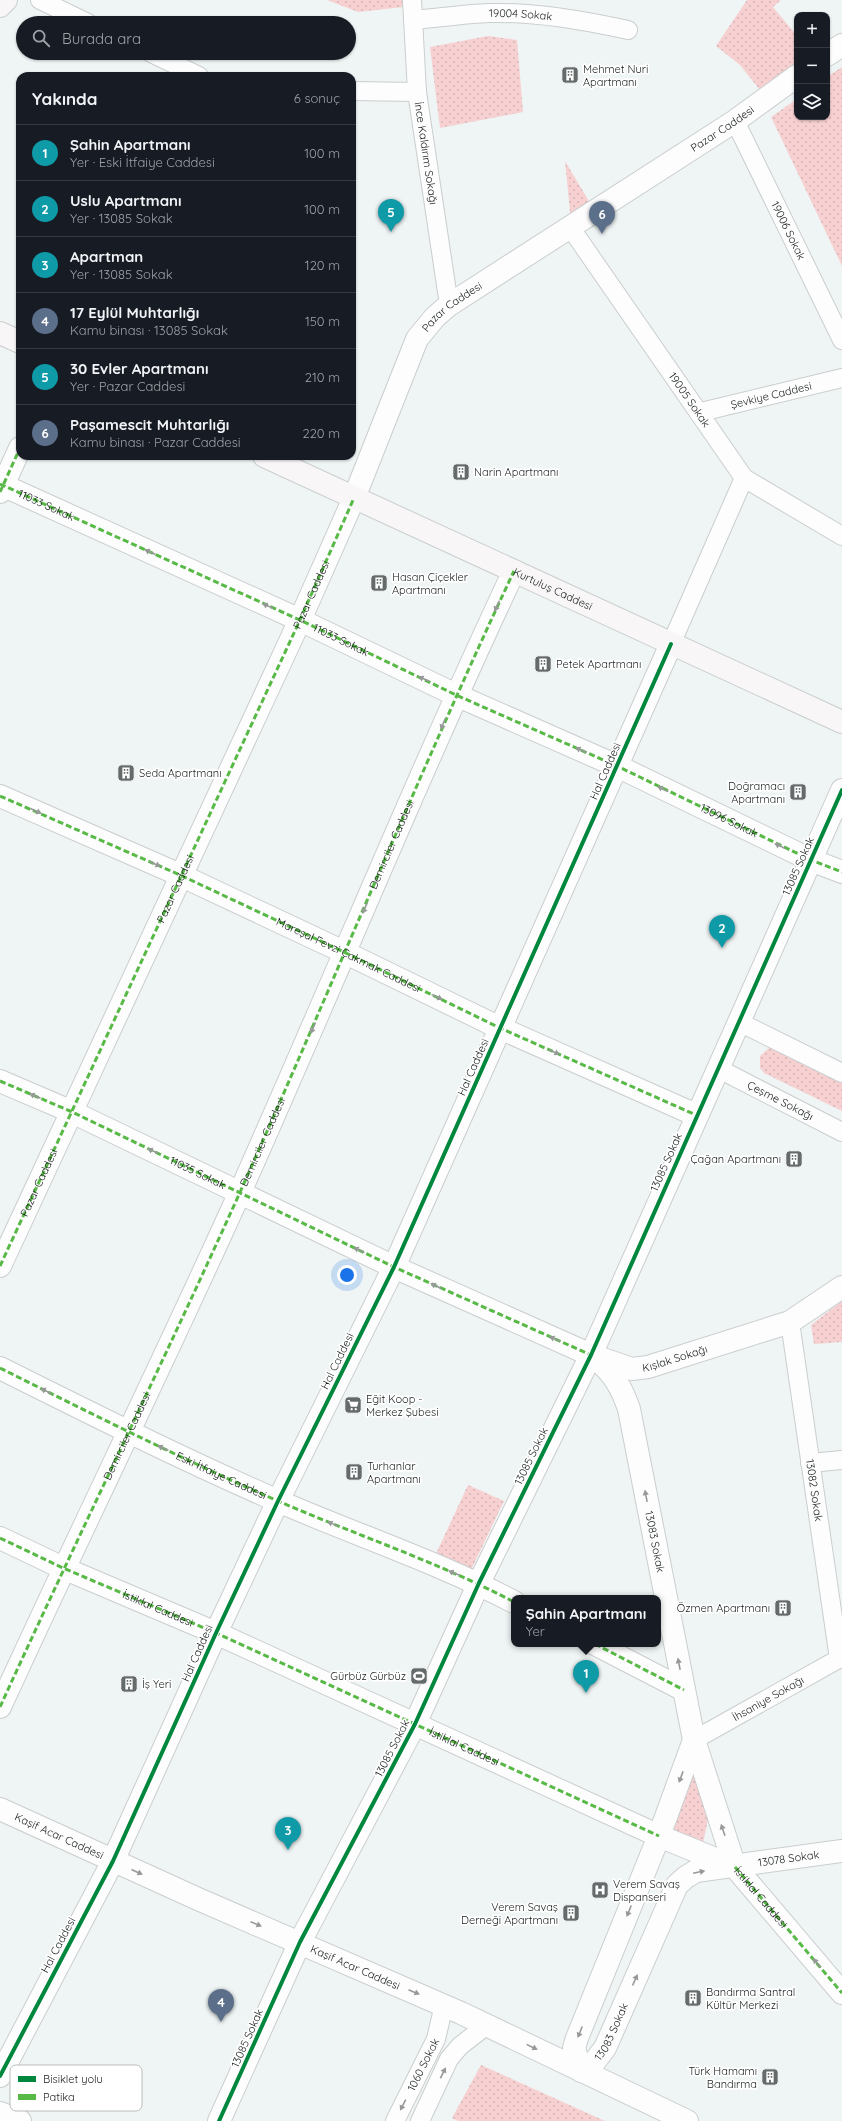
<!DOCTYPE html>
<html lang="tr">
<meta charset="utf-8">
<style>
body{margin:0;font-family:Quicksand,sans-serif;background:#242831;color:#f1f3f6}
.controls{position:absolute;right:12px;top:12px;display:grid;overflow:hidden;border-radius:8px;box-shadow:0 1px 3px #0004}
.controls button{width:36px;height:36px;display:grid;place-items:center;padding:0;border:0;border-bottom:1px solid #363941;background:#171b24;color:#f1f3f6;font:20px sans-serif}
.you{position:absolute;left:347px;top:1275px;width:14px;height:14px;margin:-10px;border:3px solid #fff;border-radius:50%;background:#1a73e8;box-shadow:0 0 0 6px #1a73e833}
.badge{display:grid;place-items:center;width:26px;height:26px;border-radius:50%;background:#0f766e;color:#fff;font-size:13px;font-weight:700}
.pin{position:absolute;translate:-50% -33px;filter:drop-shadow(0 1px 2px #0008)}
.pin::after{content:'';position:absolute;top:21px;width:14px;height:12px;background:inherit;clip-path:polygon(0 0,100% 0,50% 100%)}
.popup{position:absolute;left:511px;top:1595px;width:150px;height:52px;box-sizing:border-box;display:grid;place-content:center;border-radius:8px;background:#171b24;filter:drop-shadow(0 1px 3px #0005);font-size:13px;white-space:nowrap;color:#9ea1a6}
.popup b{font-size:15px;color:#f1f3f6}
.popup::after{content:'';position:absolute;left:50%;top:100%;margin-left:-8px;border:8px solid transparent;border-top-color:#171b24}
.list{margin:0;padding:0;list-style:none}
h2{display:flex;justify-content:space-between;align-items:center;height:52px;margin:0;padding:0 16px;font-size:17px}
h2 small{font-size:13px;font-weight:400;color:#9ea1a6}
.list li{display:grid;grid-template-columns:26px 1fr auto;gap:12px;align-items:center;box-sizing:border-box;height:56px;padding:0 16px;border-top:1px solid #363941}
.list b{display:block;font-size:15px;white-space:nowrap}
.list p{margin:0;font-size:13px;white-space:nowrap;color:#9ea1a6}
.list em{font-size:13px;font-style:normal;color:#9ea1a6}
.icon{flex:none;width:22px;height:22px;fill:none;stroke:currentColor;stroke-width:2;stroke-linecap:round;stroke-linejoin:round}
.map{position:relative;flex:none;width:842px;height:2121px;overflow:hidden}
.search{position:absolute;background:#171b24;box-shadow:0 1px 3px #0004;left:16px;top:16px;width:340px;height:44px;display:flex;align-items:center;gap:10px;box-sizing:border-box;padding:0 14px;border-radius:22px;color:#9ea1a6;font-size:15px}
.panel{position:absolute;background:#171b24;box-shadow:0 1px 3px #0004;left:16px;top:72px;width:340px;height:388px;border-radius:12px}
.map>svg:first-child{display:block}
.grass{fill:url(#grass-dots)}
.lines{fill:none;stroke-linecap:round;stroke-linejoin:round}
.service-casing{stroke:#cacece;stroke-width:20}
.pedestrian-casing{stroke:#cacece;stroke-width:24}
.minor-casing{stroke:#cacece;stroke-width:24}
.tertiary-casing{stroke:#cacece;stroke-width:24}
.secondary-casing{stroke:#cacece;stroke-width:24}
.service{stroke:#fdfdfd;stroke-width:18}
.pedestrian{stroke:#fdfdfd;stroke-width:22}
.minor{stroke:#fdfdfd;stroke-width:22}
.tertiary{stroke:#fdfdfd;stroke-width:22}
.secondary{stroke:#f8f6f6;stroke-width:22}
.quiet{stroke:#58b947;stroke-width:3;stroke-dasharray:6 3;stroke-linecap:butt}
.cycleway-casing{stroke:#fff;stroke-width:6}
.cycleway{stroke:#00873e;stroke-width:4}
.oneway{fill:#979999}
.labels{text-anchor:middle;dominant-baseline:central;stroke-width:3.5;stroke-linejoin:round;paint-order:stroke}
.street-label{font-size:11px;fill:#1b1f1f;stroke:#fff}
.poi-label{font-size:11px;fill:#1b1f1f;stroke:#fff;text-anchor:start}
.key{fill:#fff;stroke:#bbbcbc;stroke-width:1}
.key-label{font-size:11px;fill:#1b1f1f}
</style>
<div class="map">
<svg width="842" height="2121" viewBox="0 0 842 2121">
<defs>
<pattern id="grass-dots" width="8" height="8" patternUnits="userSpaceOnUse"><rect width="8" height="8" fill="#f7d1d2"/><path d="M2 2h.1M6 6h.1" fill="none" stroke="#d3b3b4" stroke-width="1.8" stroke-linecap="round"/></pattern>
</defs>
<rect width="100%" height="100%" fill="#eff4f4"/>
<g class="grass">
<polygon points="327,0 402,0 403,7 358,12"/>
<polygon points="747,0 781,0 773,7 797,36 797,70 764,95 740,65 716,46"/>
<polygon points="488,36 517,40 523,112 440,128 430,47"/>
<polygon points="842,67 842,266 771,117 797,99 797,117 827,117 827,77"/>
<polygon points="565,161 593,208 571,222"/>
<polygon points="769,1048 776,1048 842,1080 842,1111 764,1073 760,1068 760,1056"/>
<polygon points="842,1301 842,1342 814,1344 811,1325"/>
<polygon points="468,1485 504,1501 470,1572 435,1556"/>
<polygon points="693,1770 710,1810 702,1848 667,1833"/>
<polygon points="481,2065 605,2121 458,2121 452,2118"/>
</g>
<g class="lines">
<defs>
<g id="service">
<polyline points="40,0 88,23"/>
<path id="s1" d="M412,0L417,92L449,305"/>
<path id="s2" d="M413,20C438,18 464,14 489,13C536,12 582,20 628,30"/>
<polyline points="151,53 199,76"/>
<polyline points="352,91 417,92"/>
<path id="s3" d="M735,121L842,340"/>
<path id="s4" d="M570,227L744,478L842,536"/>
<path id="s5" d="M701,412L842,378"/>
<polyline points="671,644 744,478"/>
<polyline points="739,1022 842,1073"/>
<path id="s6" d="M719,1069L842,1132"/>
<path id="s7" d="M790,1322L839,1659"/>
<polyline points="810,1463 842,1460"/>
<path id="s8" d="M694,1740L842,1657"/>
<path id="s9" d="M395,2121L436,2039L444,2005"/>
<polyline points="420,2121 449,2059 460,2046 487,2025"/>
</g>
<g id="pedestrian">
<path id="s10" d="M0,1266L300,620L354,498"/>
<polyline points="0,1538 63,1568 216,1633 659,1836"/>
</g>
<g id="minor">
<polyline points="827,55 842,45"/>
<path id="s11" d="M0,484L300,620L456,695L617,766L811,860L842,872"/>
<polyline points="0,492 20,448"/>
<path id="s12" d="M354,498L417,339L435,317L449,305L735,121L797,76"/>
<path id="s13" d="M0,796L180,875L346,953L500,1028L696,1115"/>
<path id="s14" d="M0,1081L70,1111L394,1267L591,1355L632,1369L648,1367L790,1322L842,1287"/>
<path id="s15" d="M596,1359C614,1373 622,1389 629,1409L694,1740L735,1867"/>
<path id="s16" d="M0,1368C92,1414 184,1460 278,1501C356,1535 438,1562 514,1602"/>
<polyline points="595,1644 684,1690"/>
<path id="s17" d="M0,1707C79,1534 163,1363 241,1190C333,984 418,775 514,571"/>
<path id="s18" d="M694,1740L659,1836L577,2038L574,2048L581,2071L592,2065L605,2048L677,1885L686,1877L696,1871L842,1851"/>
<path id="s19" d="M659,1836L735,1867L842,1993"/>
<polyline points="113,1861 216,1633 278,1501 394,1267 671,644"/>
<polyline points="0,2113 20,2121"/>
<polyline points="219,2121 300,1942 415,1724 479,1583 591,1355 842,790"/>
</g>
<g id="tertiary">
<path id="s20" d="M0,1809L198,1899L461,2013L687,2121"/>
<polyline points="0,2076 113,1861"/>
</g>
<g id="secondary">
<polyline points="0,6 6,0"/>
<polyline points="0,333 20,342"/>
<path id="s21" d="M264,456L842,722"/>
</g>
</defs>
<use href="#service" class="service-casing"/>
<use href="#pedestrian" class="pedestrian-casing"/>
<use href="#minor" class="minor-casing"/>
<use href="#tertiary" class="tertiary-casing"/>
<use href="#secondary" class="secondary-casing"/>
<use href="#service" class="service"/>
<use href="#pedestrian" class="pedestrian"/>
<use href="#minor" class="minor"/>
<use href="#tertiary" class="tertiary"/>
<use href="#secondary" class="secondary"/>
<g class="quiet">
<polyline points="0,484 300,620 456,695 617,766 811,860 842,872"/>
<polyline points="0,492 20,448"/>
<polyline points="0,796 180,875 346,953 500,1028 696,1115"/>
<polyline points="0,1081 70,1111 394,1267 591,1355"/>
<polyline points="0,1266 300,620 354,498"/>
<path d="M0,1368C92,1414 184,1460 278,1501C356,1535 438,1562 514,1602"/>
<path id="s22" d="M0,1538L63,1568L216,1633L659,1836"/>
<polyline points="595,1644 684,1690"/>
<path d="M0,1707C79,1534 163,1363 241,1190C333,984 418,775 514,571"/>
<polyline points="735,1867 842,1993"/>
</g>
<defs>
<g id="cycleway">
<polyline points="0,2076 113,1861 216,1633 278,1501 394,1267 671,644"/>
<polyline points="219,2121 300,1942 415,1724 479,1583 591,1355 842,790"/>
</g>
</defs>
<use href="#cycleway" class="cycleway-casing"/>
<use href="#cycleway" class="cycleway"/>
</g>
<defs><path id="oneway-solid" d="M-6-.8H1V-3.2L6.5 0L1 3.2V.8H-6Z"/></defs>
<g class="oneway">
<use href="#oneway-solid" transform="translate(150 552) rotate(-156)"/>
<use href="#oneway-solid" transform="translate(268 606) rotate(-156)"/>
<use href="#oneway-solid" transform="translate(497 606) rotate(115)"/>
<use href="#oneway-solid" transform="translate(424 679) rotate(-155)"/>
<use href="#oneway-solid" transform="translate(443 724) rotate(113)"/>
<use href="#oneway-solid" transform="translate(581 750) rotate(-156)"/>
<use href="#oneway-solid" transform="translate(663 789) rotate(-154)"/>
<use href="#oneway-solid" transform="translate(36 811) rotate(24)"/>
<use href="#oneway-solid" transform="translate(780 846) rotate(-154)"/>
<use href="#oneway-solid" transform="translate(155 864) rotate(24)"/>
<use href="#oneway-solid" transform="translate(365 908) rotate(113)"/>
<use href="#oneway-solid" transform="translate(437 997) rotate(26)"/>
<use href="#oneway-solid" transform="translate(313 1028) rotate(114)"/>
<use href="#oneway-solid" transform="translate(554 1052) rotate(24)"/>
<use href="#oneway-solid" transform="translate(35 1096) rotate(-157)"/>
<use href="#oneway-solid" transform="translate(153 1151) rotate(-155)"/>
<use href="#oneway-solid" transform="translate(359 1250) rotate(-154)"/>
<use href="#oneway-solid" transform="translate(436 1286) rotate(-156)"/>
<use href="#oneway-solid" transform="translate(555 1339) rotate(-156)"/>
<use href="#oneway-solid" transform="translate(46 1391) rotate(-153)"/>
<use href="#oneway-solid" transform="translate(163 1448) rotate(-155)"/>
<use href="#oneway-solid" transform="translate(646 1496) rotate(-101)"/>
<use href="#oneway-solid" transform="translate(333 1524) rotate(-158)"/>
<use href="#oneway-solid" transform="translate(454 1573) rotate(-158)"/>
<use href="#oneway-solid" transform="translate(679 1664) rotate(-101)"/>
<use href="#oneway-solid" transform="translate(681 1777) rotate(110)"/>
<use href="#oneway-solid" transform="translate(723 1830) rotate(-109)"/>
<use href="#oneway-solid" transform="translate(137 1872) rotate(24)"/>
<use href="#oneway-solid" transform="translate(699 1872) rotate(-12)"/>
<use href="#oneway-solid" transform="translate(629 1911) rotate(112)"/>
<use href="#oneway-solid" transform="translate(256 1924) rotate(23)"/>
<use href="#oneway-solid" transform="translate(817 1963) rotate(-130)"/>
<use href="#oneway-solid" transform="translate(635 1980) rotate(-66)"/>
<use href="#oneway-solid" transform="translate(414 1992) rotate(23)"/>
<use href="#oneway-solid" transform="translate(580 2032) rotate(112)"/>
<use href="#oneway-solid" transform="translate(532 2047) rotate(26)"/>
<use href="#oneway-solid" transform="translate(443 2073) rotate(-64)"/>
<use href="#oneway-solid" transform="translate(403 2105) rotate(117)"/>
</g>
<defs>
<symbol id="building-square" viewBox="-11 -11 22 22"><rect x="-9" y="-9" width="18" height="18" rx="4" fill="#656a6a" stroke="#fff"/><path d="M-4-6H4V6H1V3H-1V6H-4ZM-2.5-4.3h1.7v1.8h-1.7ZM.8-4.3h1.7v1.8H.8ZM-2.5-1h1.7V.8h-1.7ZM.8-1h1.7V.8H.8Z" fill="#fff"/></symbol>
<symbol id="supermarket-square" viewBox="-11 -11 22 22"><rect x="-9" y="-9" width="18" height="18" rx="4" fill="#656a6a" stroke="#fff"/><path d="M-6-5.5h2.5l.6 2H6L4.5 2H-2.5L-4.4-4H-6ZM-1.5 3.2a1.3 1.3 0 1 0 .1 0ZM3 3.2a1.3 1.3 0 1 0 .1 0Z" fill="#fff"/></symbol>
<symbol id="stadium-square" viewBox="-11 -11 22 22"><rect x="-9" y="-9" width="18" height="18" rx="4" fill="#656a6a" stroke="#fff"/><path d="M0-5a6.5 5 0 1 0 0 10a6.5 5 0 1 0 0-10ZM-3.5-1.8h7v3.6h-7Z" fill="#fff"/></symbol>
<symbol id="hospital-square" viewBox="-11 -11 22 22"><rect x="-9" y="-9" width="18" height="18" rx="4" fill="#656a6a" stroke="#fff"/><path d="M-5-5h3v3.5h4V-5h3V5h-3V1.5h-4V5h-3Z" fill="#fff"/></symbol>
</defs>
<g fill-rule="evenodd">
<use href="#building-square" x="560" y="65" width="20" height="20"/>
<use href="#building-square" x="451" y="462" width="20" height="20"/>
<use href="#building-square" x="369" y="573" width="20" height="20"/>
<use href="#building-square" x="533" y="654" width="20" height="20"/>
<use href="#building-square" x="116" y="763" width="20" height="20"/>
<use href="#building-square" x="788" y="782" width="20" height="20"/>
<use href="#building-square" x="784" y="1149" width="20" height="20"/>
<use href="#supermarket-square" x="343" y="1395" width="20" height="20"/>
<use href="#building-square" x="344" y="1462" width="20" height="20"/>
<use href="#building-square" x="773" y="1598" width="20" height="20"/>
<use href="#stadium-square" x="409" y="1666" width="20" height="20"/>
<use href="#building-square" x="119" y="1674" width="20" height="20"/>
<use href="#hospital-square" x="590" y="1880" width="20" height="20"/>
<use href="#building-square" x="561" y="1903" width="20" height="20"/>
<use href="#building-square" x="683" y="1988" width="20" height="20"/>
<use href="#building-square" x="760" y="2067" width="20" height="20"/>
</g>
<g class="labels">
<g class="street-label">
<text stroke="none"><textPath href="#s2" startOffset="108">19004 Sokak</textPath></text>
<text stroke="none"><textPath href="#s12" startOffset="543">Pazar Caddesi</textPath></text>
<text stroke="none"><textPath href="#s1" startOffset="154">İnce Kaldırım Sokağı</textPath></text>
<text stroke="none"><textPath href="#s3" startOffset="122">19006 Sokak</textPath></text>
<text stroke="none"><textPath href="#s12" startOffset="219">Pazar Caddesi</textPath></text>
<text stroke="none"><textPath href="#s5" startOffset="72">Şevkiye Caddesi</textPath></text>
<text stroke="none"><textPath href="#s4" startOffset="210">19005 Sokak</textPath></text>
<text stroke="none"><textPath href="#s11" startOffset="51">11033 Sokak</textPath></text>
<text stroke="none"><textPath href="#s21" startOffset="318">Kurtuluş Caddesi</textPath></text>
<text stroke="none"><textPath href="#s10" startOffset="740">Pazar Caddesi</textPath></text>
<text stroke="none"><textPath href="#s11" startOffset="375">11033 Sokak</textPath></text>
<text transform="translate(605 771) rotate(-66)">Hal Caddesi</text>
<text stroke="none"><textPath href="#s11" startOffset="803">13096 Sokak</textPath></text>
<text stroke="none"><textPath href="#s17" startOffset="947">Demirciler Caddesi</textPath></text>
<text transform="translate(798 866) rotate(-66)">13085 Sokak</text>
<text stroke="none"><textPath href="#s10" startOffset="416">Pazar Caddesi</textPath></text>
<text stroke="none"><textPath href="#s13" startOffset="383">Mareşal Fevzi Çakmak Caddesi</textPath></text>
<text transform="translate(473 1067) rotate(-66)">Hal Caddesi</text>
<text stroke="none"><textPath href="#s6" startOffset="69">Çeşme Sokağı</textPath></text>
<text stroke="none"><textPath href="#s17" startOffset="623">Demirciler Caddesi</textPath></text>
<text transform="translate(666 1162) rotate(-66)">13085 Sokak</text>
<text stroke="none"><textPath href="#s14" startOffset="218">11035 Sokak</textPath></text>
<text stroke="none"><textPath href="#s10" startOffset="92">Pazar Caddesi</textPath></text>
<text stroke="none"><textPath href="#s14" startOffset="739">Kışlak Sokağı</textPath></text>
<text transform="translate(337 1361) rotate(-64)">Hal Caddesi</text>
<text stroke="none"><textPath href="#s17" startOffset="299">Demirciler Caddesi</textPath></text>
<text transform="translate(531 1456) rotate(-64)">13085 Sokak</text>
<text stroke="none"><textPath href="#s16" startOffset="246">Eski İtfaiye Caddesi</textPath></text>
<text stroke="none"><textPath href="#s7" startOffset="170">13082 Sokak</textPath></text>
<text stroke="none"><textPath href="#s15" startOffset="196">13083 Sokak</textPath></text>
<text stroke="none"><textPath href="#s22" startOffset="173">İstiklal Caddesi</textPath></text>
<text transform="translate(197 1653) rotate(-66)">Hal Caddesi</text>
<text stroke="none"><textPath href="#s8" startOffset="85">İhsaniye Sokağı</textPath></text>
<text stroke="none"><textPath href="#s22" startOffset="509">İstiklal Caddesi</textPath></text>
<text transform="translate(392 1748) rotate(-63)">13085 Sokak</text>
<text stroke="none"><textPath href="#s20" startOffset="65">Kaşif Acar Caddesi</textPath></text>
<text stroke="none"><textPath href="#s18" startOffset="684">13078 Sokak</textPath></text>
<text stroke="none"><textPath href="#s19" startOffset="122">İstiklal Caddesi</textPath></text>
<text transform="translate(58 1945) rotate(-62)">Hal Caddesi</text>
<text stroke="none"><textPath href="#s20" startOffset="389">Kaşif Acar Caddesi</textPath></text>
<text stroke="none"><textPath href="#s18" startOffset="406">13083 Sokak</textPath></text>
<text transform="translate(247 2038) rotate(-66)">13085 Sokak</text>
<text stroke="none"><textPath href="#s9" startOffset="63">1060 Sokak</textPath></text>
</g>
<g class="poi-label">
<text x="583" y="69">Mehmet Nuri<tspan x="583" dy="13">Apartmanı</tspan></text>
<text x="474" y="472">Narin Apartmanı</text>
<text x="392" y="577">Hasan Çiçekler<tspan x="392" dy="13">Apartmanı</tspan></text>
<text x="556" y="664">Petek Apartmanı</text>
<text x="139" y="773">Seda Apartmanı</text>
<text x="785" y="786" text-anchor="end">Doğramacı<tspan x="785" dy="13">Apartmanı</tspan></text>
<text x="781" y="1159" text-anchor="end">Çağan Apartmanı</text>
<text x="366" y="1399">Eğit Koop -<tspan x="366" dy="13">Merkez Şubesi</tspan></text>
<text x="367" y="1466">Turhanlar<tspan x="367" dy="13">Apartmanı</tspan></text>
<text x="770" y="1608" text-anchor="end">Özmen Apartmanı</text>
<text x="406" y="1676" text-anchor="end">Gürbüz Gürbüz</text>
<text x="142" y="1684">İş Yeri</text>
<text x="613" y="1884">Verem Savaş<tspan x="613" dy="13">Dispanseri</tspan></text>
<text x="558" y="1907" text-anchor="end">Verem Savaş<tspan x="558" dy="13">Derneği Apartmanı</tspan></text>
<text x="706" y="1992">Bandırma Santral<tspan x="706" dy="13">Kültür Merkezi</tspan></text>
<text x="757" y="2071" text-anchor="end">Türk Hamamı<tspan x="757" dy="13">Bandırma</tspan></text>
</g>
</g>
<rect x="10" y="2065" width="132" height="46" rx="6" class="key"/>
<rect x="18" y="2076" width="18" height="6" fill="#00873e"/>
<rect x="18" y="2094" width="18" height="6" fill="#58b947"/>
<g class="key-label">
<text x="43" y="2083">Bisiklet yolu</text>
<text x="43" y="2101">Patika</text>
</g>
</svg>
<div class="controls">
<button>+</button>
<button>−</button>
<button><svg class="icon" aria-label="layers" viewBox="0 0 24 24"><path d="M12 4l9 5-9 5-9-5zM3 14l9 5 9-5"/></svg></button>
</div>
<div class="you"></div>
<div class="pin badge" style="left:586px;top:1693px;background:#0f9aa8">1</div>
<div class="popup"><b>Şahin Apartmanı</b>Yer</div>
<div class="pin badge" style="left:722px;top:948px;background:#0f9aa8">2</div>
<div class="pin badge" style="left:288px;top:1850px;background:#0f9aa8">3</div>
<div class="pin badge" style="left:221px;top:2022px;background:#5c6f8a">4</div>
<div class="pin badge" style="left:391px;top:232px;background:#0f9aa8">5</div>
<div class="pin badge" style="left:602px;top:234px;background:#5c6f8a">6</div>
<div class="search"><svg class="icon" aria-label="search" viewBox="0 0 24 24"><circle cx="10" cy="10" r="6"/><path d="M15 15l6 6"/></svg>Burada ara</div>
<section class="panel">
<h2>Yakında<small>6 sonuç</small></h2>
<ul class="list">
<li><span class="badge" style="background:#0f9aa8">1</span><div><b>Şahin Apartmanı</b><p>Yer · Eski İtfaiye Caddesi</p></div><em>100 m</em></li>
<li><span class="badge" style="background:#0f9aa8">2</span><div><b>Uslu Apartmanı</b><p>Yer · 13085 Sokak</p></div><em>100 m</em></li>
<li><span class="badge" style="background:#0f9aa8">3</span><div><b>Apartman</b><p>Yer · 13085 Sokak</p></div><em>120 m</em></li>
<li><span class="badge" style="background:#5c6f8a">4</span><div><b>17 Eylül Muhtarlığı</b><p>Kamu binası · 13085 Sokak</p></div><em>150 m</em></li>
<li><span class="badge" style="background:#0f9aa8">5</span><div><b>30 Evler Apartmanı</b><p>Yer · Pazar Caddesi</p></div><em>210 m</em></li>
<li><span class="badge" style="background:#5c6f8a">6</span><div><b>Paşamescit Muhtarlığı</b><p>Kamu binası · Pazar Caddesi</p></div><em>220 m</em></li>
</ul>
</section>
</div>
